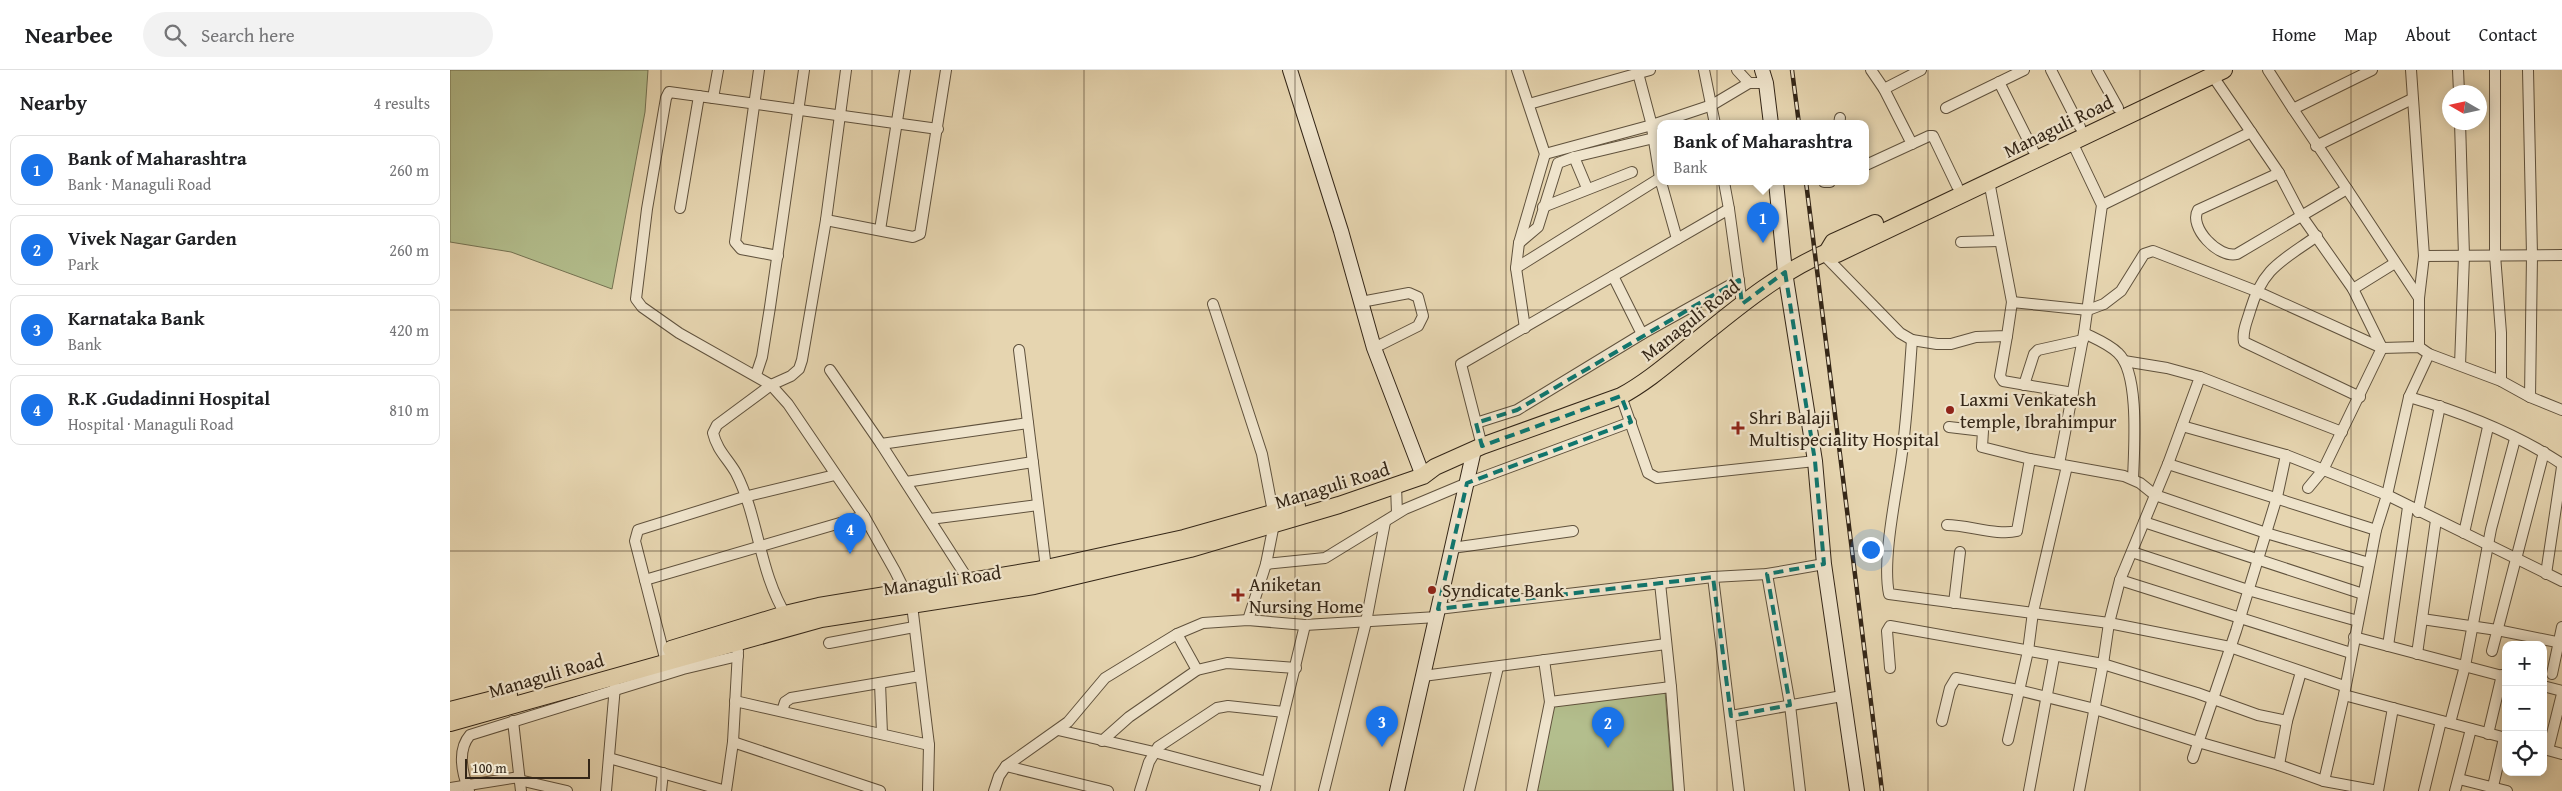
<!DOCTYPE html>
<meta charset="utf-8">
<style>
body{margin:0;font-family:"Gentium Book Plus",serif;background:#f2f2f2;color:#202124}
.controls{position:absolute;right:15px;bottom:15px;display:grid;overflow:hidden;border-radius:10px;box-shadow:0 2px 12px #0003}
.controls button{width:45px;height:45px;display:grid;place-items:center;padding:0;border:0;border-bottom:1px solid #e0e0e0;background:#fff;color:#202124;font:25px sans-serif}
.compass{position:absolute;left:1992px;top:15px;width:45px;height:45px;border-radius:50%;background:#fff;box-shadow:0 2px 12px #0003;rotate:279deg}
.scale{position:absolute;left:15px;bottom:12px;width:125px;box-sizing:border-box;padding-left:5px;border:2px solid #342617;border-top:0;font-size:14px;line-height:18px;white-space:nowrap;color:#342617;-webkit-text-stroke:4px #efe4cc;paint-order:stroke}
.you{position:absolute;left:1420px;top:479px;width:18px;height:18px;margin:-12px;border:4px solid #fff;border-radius:50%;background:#1a73e8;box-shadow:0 0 0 8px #1a73e833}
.badge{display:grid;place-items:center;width:32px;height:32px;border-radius:50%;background:#1a73e8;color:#fff;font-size:16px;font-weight:700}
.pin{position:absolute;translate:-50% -41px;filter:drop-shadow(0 1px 2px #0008)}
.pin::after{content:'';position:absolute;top:26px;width:18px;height:15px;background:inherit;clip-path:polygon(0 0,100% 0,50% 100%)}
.popup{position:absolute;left:1207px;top:50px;width:212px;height:65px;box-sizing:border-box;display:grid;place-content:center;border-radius:10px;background:#fff;filter:drop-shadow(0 1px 4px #0005);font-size:16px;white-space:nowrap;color:#757577}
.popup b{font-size:19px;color:#202124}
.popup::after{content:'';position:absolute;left:50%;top:100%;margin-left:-10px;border:10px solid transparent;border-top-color:#fff}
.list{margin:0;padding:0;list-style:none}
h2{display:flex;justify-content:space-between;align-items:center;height:65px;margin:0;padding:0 20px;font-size:21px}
h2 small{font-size:16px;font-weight:400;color:#757577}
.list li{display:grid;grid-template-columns:32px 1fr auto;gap:15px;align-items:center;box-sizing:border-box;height:70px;margin:0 10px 10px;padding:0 10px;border:1px solid #e0e0e0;border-radius:10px}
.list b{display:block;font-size:19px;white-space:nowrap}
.list p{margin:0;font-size:16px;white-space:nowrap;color:#757577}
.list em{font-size:16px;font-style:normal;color:#757577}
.icon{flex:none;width:28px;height:28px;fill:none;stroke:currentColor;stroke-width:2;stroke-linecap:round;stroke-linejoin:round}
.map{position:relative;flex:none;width:2112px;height:721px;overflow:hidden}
header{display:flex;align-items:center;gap:30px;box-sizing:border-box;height:70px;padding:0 25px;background:#fff;border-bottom:1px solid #e0e0e0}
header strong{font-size:24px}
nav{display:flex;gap:28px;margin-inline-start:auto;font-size:18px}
.search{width:350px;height:45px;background:#f2f2f2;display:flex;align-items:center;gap:12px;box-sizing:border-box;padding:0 18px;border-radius:28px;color:#757577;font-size:19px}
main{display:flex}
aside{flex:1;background:#fff}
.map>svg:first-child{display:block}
.green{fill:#b3be8d;stroke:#747252}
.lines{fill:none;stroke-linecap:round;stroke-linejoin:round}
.street-casing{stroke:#60523d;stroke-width:12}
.secondary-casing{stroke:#342617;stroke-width:16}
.primary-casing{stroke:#342617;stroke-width:18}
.street{stroke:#efe4cc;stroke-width:10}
.secondary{stroke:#efe4cc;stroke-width:14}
.primary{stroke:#e6d5b0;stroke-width:16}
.rail-casing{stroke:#342617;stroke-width:4.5}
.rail{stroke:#efe4cc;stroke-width:2.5;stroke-dasharray:8;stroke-linecap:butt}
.marked{fill:none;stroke:#0f766e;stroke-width:4;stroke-dasharray:10 6;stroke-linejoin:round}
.grid{fill:none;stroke:#342617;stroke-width:1;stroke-opacity:0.55}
.poi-dot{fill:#8f2418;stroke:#efe4cc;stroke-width:2}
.labels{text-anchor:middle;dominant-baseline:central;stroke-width:4.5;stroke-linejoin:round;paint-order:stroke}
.street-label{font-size:19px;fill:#342617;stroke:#efe4cc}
.poi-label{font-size:19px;fill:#342617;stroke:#efe4cc;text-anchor:start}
</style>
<header>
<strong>Nearbee</strong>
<div class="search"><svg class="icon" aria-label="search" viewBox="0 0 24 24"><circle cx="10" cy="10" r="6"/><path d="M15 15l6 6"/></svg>Search here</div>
<nav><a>Home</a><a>Map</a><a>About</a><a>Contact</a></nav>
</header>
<main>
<aside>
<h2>Nearby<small>4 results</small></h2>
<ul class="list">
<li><span class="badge">1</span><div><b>Bank of Maharashtra</b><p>Bank · Managuli Road</p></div><em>260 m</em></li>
<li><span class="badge">2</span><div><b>Vivek Nagar Garden</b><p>Park</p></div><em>260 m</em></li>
<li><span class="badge">3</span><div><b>Karnataka Bank</b><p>Bank</p></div><em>420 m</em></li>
<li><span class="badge">4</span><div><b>R.K .Gudadinni Hospital</b><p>Hospital · Managuli Road</p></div><em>810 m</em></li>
</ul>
</aside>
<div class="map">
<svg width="2112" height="721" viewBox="0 0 2112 721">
<rect width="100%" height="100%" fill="#e6d5b0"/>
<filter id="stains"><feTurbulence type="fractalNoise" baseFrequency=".004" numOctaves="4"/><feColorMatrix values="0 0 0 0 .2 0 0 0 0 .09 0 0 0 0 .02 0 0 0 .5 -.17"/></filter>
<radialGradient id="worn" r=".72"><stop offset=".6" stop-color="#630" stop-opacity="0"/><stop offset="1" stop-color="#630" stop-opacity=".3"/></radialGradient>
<g class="green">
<polygon points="0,0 198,0 195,42 162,219 61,182 0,172"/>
<polygon points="1215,621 1223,721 1087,721 1103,636"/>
</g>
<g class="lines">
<defs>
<g id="street">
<polyline points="309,0 285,172 291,179 328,186"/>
<polyline points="1067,0 1095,84 1069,173 1066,198 1075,258"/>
<polyline points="1254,0 1265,54"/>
<polyline points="1287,0 1299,13 1316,13"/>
<polyline points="1421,0 1434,19"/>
<polyline points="1601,0 1630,57"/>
<polyline points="1647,0 1668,38"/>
<polyline points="1818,0 1843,39 1922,0"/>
<polyline points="1961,0 1974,186"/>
<polyline points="2008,0 2009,22"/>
<polyline points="2045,0 2045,185 2051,263 2051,311"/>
<polyline points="2078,0 2082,185 2080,327"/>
<polyline points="1188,3 1201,52 1210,108"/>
<polyline points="1762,5 1829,103 1851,145 1903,219 1932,278 1969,277 1979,284 2051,311 2080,327 2112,340"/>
<polyline points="1549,12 1583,80"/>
<polyline points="263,28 268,0"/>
<polyline points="1079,34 1200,0"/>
<polyline points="1496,38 1574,0"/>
<polyline points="1389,54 1390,48"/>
<polyline points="1462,74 1434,19 1471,0"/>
<polyline points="1866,76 1962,29"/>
<polyline points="1095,84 1202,55 1262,35 1299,13"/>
<polyline points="1124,87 1137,118"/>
<polyline points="1416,95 1479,66 1483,66 1507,116"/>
<path d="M1829,103L1748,140C1738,157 1769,189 1787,184L1897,119L1843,39"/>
<polyline points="1539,111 1562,232"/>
<polyline points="1211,112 1227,169"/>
<polyline points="1274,112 1279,139"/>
<polyline points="1374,112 1380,112"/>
<polyline points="1897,119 1969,228 1969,277"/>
<polyline points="1652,135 1801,62"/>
<polyline points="1093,137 1182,102"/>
<polyline points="230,138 249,26"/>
<polyline points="376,150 463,167 470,164 496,0"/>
<polyline points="430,160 455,0"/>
<path d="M1867,166C1832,191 1813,197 1800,241C1797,252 1792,261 1794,272L1910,327"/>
<polyline points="1511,172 1549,171"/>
<polyline points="1069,173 1088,157 1108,93 1124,87 1204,68"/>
<polyline points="1373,184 1450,263 1462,270 1487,274 1501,274 1526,267 1557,266 1562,232 1638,240 1654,234 1671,221 1694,184 1703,181 1806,221 1932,278 1873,400 1858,418"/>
<polyline points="1066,198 1210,108 1210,112"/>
<polyline points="1163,206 1192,264"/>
<polyline points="1903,219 1945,193"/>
<polyline points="1969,228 1974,186 2112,185"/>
<polyline points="911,232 959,223 968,227 973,246 968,256 924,278"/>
<polyline points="763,234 812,384 823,442 824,454 816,494 798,550"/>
<path d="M1634,263C1646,269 1659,274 1668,283C1690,303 1684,380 1683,409"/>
<polyline points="1557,266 1550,306 1553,311 1623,323"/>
<path d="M1462,270C1459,310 1457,350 1451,390C1446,425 1432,490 1439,524L1659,553L1780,577L1894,616"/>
<polyline points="569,280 596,498"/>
<polyline points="1979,284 1959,327 1937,425 2112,511"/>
<polyline points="2010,295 2014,186 2010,52"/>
<polyline points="380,300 431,374 519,511"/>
<polyline points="306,305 312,287 320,237 354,0"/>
<polyline points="1750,307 1892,362"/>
<polyline points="1574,315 1584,284 1588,280 1633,270"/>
<polyline points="1171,326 1198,403 1207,408 1365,391"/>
<path d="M1959,327C2011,342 2067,364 2112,394"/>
<polyline points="1026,353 1067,340 1192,264 1289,210"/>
<polyline points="1499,357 1533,361 1532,377 1580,389 1674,406 1690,413 1705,425 1816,463 1919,493"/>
<polyline points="431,374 578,353"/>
<polyline points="1032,376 1011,294 1279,139 1292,234"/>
<polyline points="1609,394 1634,263 1652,135 1622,72"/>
<polyline points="1718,394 1926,460 1937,425 1836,385 1732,356"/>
<polyline points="456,412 583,392"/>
<polyline points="946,416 947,443"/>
<polyline points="1968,442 1990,336"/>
<polyline points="480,449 588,435"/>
<polyline points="1694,452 1913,524"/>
<path d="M1497,455C1518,455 1548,466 1567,461L1580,389"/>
<polyline points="1926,460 1894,625 2056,668"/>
<polyline points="2014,463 2038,357"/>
<polyline points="1002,478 1123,461"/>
<polyline points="1682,482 1798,520 1908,551"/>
<polyline points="816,494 875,488 955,439 1017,413 1181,352"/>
<polyline points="1317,504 1340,635 1350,721"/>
<polyline points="2096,504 2112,397"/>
<polyline points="195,510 414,446"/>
<polyline points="1670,510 1901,583"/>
<polyline points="1210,513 1221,617"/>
<polyline points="1504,533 1510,482"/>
<polyline points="988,539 1263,507"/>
<path d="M337,547C309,503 309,448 286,403C278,389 267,380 263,363L267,355L321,315L341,306L349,299L352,290L376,150L396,0"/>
<polyline points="1972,549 2047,560 2112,573"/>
<polyline points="727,564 747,600"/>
<polyline points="1904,567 2056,607"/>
<polyline points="379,573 464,557"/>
<polyline points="1938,576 1958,437"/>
<polyline points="2042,581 2094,382"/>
<polyline points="1967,584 1986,450"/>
<polyline points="1094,590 1100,632"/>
<polyline points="216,592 185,471 188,460 294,427 385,405"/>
<polyline points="1440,598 1437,561 1440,556 1653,594 1747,623 1808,645 1837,651"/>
<polyline points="2102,604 2112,557"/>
<polyline points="973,606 1216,574"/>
<polyline points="430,613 432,664"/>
<polyline points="2093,616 2112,621"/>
<polyline points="1894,625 1874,711 1928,721"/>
<polyline points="285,631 479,675"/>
<polyline points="332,641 335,632 341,628 470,606"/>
<polyline points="1281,646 1392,626"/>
<polyline points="63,651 71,721"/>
<polyline points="1492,651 1500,618 1506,608 1568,620 1645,639 1748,672 1829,695 1874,711"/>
<polyline points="2000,653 2015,596 2041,459 2065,369"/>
<polyline points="608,660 704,682 817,712"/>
<polyline points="2038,664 2052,605"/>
<polyline points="1558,670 1578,581 1583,542 1617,396"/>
<polyline points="652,671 679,647 747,600 777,593 846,598"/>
<polyline points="283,672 430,721"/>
<polyline points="2094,679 2112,684"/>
<polyline points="2098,680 2112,624"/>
<polyline points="159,688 276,721"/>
<polyline points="1743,688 1786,561 1827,427 1836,385"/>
<polyline points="1829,695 1837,651 1851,602"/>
<polyline points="556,696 658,721"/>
<polyline points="2009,709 2057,721"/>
<polyline points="69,710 117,721"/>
<polyline points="0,718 69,707"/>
<path d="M19,721C12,703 7,680 20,665L233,599L288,586"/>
<polyline points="156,721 165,616"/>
<polyline points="211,721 213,703"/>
<polyline points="276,721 283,672 288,581"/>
<polyline points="478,721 479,675 462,535 445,501 414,446 338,334 321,315 229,263 192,237 186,229 197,139 216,28 219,22 488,59"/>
<polyline points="544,721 549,706 556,696 618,652 655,608 727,564 753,553 798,550 855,555 987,547"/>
<polyline points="690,721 699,692 708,677 767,638 778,636 834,642"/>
<polyline points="815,721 855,555"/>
<polyline points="874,721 916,552 935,452"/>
<polyline points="1019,721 1048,597"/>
<polyline points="1082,721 1100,632 1221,617 1229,721"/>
<polyline points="1289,721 1263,507 1317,504 1374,494"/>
<polyline points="1579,721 1604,587"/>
<polyline points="1629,721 1653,594 1659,553 1670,510 1718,394 1750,307 1717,298 1674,291"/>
<polyline points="1928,721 1943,638"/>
<polyline points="1974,721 1991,651"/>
<polyline points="2005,721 2021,659"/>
<polyline points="2042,721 2054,668"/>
</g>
<g id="secondary">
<polyline points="840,0 891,161 924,278 973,406"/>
<polyline points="1312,0 1316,13 1321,54"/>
<polyline points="1326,112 1335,202 1365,391 1374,494 1407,721"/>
<polyline points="947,721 1024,380"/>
</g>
<g id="primary">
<polyline points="1377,182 1383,172 1425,153"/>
<polyline points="221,579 335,544 369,536 587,500 734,468 847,436"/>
<polyline points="0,640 59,625"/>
<path d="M0,653L371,549L584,516L740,479L889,435L973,406L985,397L1032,376L1171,326C1195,313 1215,296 1236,279C1281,243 1324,205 1377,182L1383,185L1387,184L1774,0"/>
</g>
</defs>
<use href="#street" class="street-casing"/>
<use href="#secondary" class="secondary-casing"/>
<use href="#primary" class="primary-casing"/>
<use href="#street" class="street"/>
<use href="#secondary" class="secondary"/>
<use href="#primary" class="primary"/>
<defs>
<g id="rail">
<polyline points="1342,0 1349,54"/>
<polyline points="1356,112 1432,721"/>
</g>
</defs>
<use href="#rail" class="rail-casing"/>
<use href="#rail" class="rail"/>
</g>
<path class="marked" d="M1335,202L1365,391L1374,494L1317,504L1340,635L1281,646L1263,507L988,539L1017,413L1181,352L1171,326L1032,376L1026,353L1067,340L1289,210L1292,234Z"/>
<path class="grid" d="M211,0V721M422,0V721M634,0V721M845,0V721M1056,0V721M1267,0V721M1478,0V721M1690,0V721M1901,0V721M0,240H2112M0,481H2112"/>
<g class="poi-dot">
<circle cx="1500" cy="340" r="5"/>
<path d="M1285.5 350.5h5v5h5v5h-5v5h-5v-5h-5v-5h5z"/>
<circle cx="982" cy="520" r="5"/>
<path d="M785.5 517.5h5v5h5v5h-5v5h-5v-5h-5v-5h5z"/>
</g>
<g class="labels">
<g class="street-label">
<text transform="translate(1608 56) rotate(-26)">Managuli Road</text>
<text transform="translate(1240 250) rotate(-38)">Managuli Road</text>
<text transform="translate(882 415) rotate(-17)">Managuli Road</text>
<text transform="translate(492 510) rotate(-8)">Managuli Road</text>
<text transform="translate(96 605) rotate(-16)">Managuli Road</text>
</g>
<g class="poi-label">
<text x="1510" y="329">Laxmi Venkatesh<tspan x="1510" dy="22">temple, Ibrahimpur</tspan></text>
<text x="1299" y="347">Shri Balaji<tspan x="1299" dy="22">Multispeciality Hospital</tspan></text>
<text x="799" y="514">Aniketan<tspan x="799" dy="22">Nursing Home</tspan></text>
<text x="992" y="520">Syndicate Bank</text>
</g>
</g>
<rect width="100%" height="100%" filter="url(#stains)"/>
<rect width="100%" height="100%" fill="url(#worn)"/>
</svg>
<div class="controls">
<button>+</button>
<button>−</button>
<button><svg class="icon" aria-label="locate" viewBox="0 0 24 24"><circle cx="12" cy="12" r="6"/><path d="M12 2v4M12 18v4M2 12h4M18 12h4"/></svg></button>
</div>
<svg class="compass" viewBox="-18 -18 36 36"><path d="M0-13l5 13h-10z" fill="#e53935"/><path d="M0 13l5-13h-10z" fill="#757577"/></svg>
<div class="scale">100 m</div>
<div class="you"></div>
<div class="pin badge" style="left:1313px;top:173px">1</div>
<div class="popup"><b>Bank of Maharashtra</b>Bank</div>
<div class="pin badge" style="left:1158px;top:678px">2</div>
<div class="pin badge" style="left:932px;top:677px">3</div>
<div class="pin badge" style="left:400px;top:484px">4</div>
</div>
</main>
